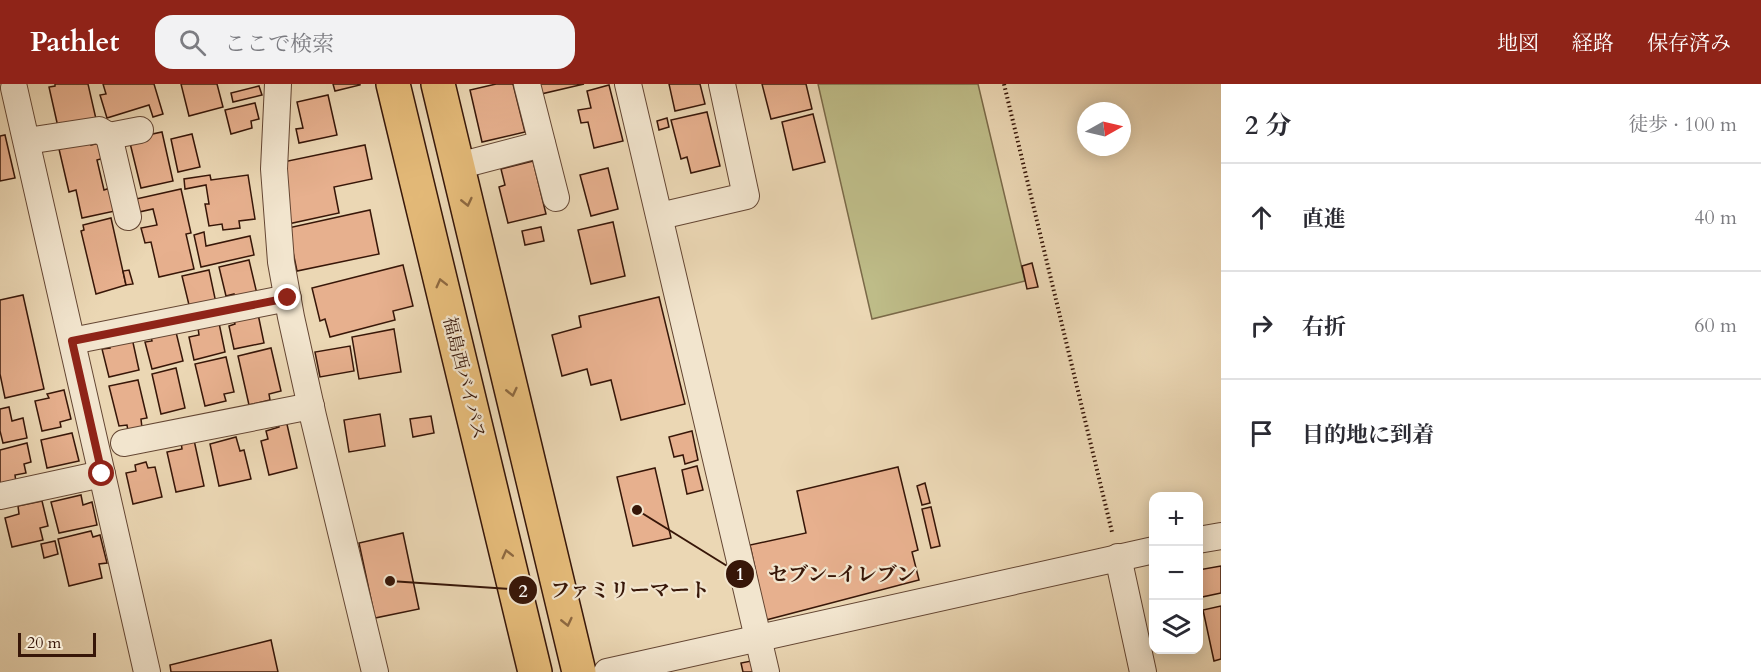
<!DOCTYPE html>
<html lang="ja">
<meta charset="utf-8">
<style>
body{margin:0;font-family:Cardo,"Noto Serif JP",serif;background:#f2f2f3;color:#2b2b33}
.controls{position:absolute;right:18px;bottom:18px;display:grid;overflow:hidden;border-radius:12px;box-shadow:0 3px 15px #0003}
.controls button{width:54px;height:54px;display:grid;place-items:center;padding:0;border:0;border-bottom:2px solid #e1e1e2;background:#fff;color:#2b2b33;font:30px sans-serif}
.compass{position:absolute;left:1077px;top:18px;width:54px;height:54px;border-radius:50%;background:#fff;box-shadow:0 3px 15px #0003;rotate:82deg}
.scale{position:absolute;left:18px;bottom:15px;width:78px;box-sizing:border-box;padding-left:6px;border:3px solid #371608;border-top:0;font-size:16px;line-height:21px;white-space:nowrap;color:#371608;-webkit-text-stroke:4px #f2e5ce;paint-order:stroke}
.stop{position:absolute;width:18px;height:18px;margin:-14px;border:4px solid #8f2418;border-radius:50%;background:#fff}
.stop.end{background:#8f2418;border-color:#fff;box-shadow:0 2px 6px #0008}
.list{margin:0;padding:0;list-style:none}
h2{display:flex;justify-content:space-between;align-items:center;height:78px;margin:0;padding:0 24px;font-size:26px}
h2 small{font-size:20px;font-weight:400;color:#7c7c81}
.list li{display:grid;grid-template-columns:39px 1fr auto;gap:18px;align-items:center;box-sizing:border-box;height:108px;padding:0 24px;border-top:2px solid #e1e1e2}
.list b{display:block;font-size:22px;white-space:nowrap}
.list em{font-size:20px;font-style:normal;color:#7c7c81}
.icon{flex:none;width:33px;height:33px;fill:none;stroke:currentColor;stroke-width:2;stroke-linecap:round;stroke-linejoin:round}
.map{position:relative;flex:none;width:1221px;height:588px;overflow:hidden}
header{display:flex;align-items:center;gap:36px;box-sizing:border-box;height:84px;padding:0 30px;background:#8f2418;color:#fff}
header strong{font-size:28px}
nav{display:flex;gap:33px;margin-inline-start:auto;font-size:21px}
.search{width:420px;height:54px;background:#f2f2f3;display:flex;align-items:center;gap:15px;box-sizing:border-box;padding:0 21px;border-radius:18px;color:#7c7c81;font-size:22px}
main{display:flex}
aside{flex:1;background:#fff}
.map>svg:first-child{display:block}
.green{fill:#bebc88;stroke:#7a6948;stroke-width:1.5}
.building{fill:#e7b08e;stroke:#371608;stroke-width:1.5}
.lines{fill:none;stroke-linecap:round;stroke-linejoin:round}
.minor-casing{stroke:#644633;stroke-width:28}
.trunk-casing{stroke:#371608;stroke-width:36}
.path{stroke:#371608;stroke-width:4;stroke-dasharray:1.5 3;stroke-linecap:butt}
.minor{stroke:#f2e5ce;stroke-width:26}
.trunk{stroke:#e6bc7a;stroke-width:33}
.oneway{stroke:#8e6941}
.route{stroke:#8f2418;stroke-width:8}
.labels{text-anchor:middle;dominant-baseline:central;stroke-width:4.5;stroke-linejoin:round;paint-order:stroke}
.street-label{font-size:18px;fill:#371608;stroke:#f2e5ce}
.leader{fill:none;stroke:#371608;stroke-width:2}
.callout-dot{fill:#371608;stroke:#f2e5ce;stroke-width:2}
.mark-label{font-size:18px;text-anchor:middle;font-weight:bold;fill:#fff}
.callout-label{font-size:20px;text-anchor:middle;font-weight:bold;fill:#371608;stroke:#f2e5ce;stroke-width:4.5;stroke-linejoin:round;paint-order:stroke}
</style>
<header>
<strong>Pathlet</strong>
<div class="search"><svg class="icon" aria-label="search" viewBox="0 0 24 24"><circle cx="10" cy="10" r="6"/><path d="M15 15l6 6"/></svg>ここで検索</div>
<nav><a>地図</a><a>経路</a><a>保存済み</a></nav>
</header>
<main>
<div class="map">
<svg width="1221" height="588" viewBox="0 0 1221 588">
<rect width="100%" height="100%" fill="#ebd7b4"/>
<filter id="stains"><feTurbulence type="fractalNoise" baseFrequency=".00333" numOctaves="4"/><feColorMatrix values="0 0 0 0 .2 0 0 0 0 .09 0 0 0 0 .02 0 0 0 .5 -.17"/></filter>
<radialGradient id="worn" r=".72"><stop offset=".6" stop-color="#630" stop-opacity="0"/><stop offset="1" stop-color="#630" stop-opacity=".3"/></radialGradient>
<polygon class="green" points="818,0 978,0 1025,197 872,235"/>
<g class="building">
<polygon points="55,0 88,0 96,35 58,43 49,3 55,2"/>
<polygon points="103,0 154,0 163,30 153,33 149,21 107,34 100,11 106,10"/>
<polygon points="181,0 217,0 223,23 189,32"/>
<polygon points="333,0 360,0 360,1 335,7"/>
<polygon points="496,0 513,0 525,48 482,58 470,6"/>
<polygon points="538,0 584,0 541,10"/>
<polygon points="669,0 700,0 705,20 675,27"/>
<polygon points="762,0 806,0 812,25 771,35"/>
<polygon points="609,1 623,57 594,64 588,38 581,39 578,26 591,24 587,7"/>
<polygon points="259,2 262,11 233,18 231,9"/>
<polygon points="328,11 337,51 299,59 296,45 303,44 297,18"/>
<polygon points="255,19 259,35 251,37 252,44 231,50 225,26"/>
<polygon points="707,28 720,82 691,89 687,73 681,75 671,36"/>
<polygon points="813,30 825,78 793,86 782,38"/>
<polygon points="667,34 669,43 659,46 657,37"/>
<polygon points="162,48 173,97 141,104 129,55"/>
<polygon points="192,50 200,83 178,88 171,55"/>
<polygon points="5,51 15,94 0,97 0,52"/>
<polygon points="91,58 91,61 100,59 104,74 97,76 104,106 110,104 115,127 82,134 76,106 69,108 59,65"/>
<polygon points="365,61 372,95 334,103 339,129 288,140 283,78"/>
<polygon points="533,77 546,130 508,139 499,103 505,101 501,85"/>
<polygon points="608,84 618,125 591,132 580,91"/>
<polygon points="210,91 211,96 248,91 255,135 239,137 240,144 223,146 222,140 209,142 205,120 209,120 206,101 185,105 184,95"/>
<polygon points="181,105 191,149 186,150 194,185 159,193 151,158 145,159 141,144 157,141 153,125 139,128 136,115"/>
<polygon points="370,126 379,170 297,187 288,144"/>
<polygon points="111,134 126,201 96,210 81,147 84,146 83,141"/>
<polygon points="613,138 625,192 591,200 578,146"/>
<polygon points="541,143 544,157 525,161 522,147"/>
<polygon points="204,148 206,162 250,152 254,171 201,183 194,151"/>
<polygon points="249,176 257,210 235,215 234,210 226,212 219,183"/>
<polygon points="1032,179 1038,203 1027,205 1022,182"/>
<polygon points="403,181 413,222 393,227 395,236 330,253 325,235 320,237 312,204"/>
<polygon points="129,186 133,200 126,201 123,187"/>
<polygon points="209,186 216,219 189,221 182,192"/>
<polygon points="23,211 44,305 5,314 0,290 0,216"/>
<polygon points="659,213 685,320 621,336 611,296 591,301 587,285 562,292 552,251 581,243 579,232"/>
<polygon points="258,230 264,259 234,265 229,242 235,240 234,236"/>
<polygon points="219,239 225,268 194,276 189,253 199,251 198,244"/>
<polygon points="175,244 183,277 152,285 145,258 152,257 151,253"/>
<polygon points="394,245 401,288 359,295 352,253"/>
<polygon points="132,254 139,286 109,293 102,265 110,264 109,260"/>
<polygon points="350,262 354,287 320,293 315,268"/>
<polygon points="271,264 281,307 269,310 270,316 249,321 238,272"/>
<polygon points="226,273 234,308 224,310 226,317 205,322 195,280"/>
<polygon points="176,284 185,324 161,330 152,290"/>
<polygon points="138,296 147,334 141,335 142,344 128,347 127,341 119,342 109,302"/>
<polygon points="64,306 71,335 60,338 61,343 42,347 35,317 49,314 47,310"/>
<polygon points="9,323 12,337 23,334 27,354 3,359 0,347 0,325"/>
<polygon points="380,330 385,362 349,368 344,336"/>
<polygon points="431,332 434,349 413,353 410,335"/>
<polygon points="286,336 297,384 269,391 261,357 268,355 266,347 279,343 278,338"/>
<polygon points="692,347 698,376 685,380 683,371 674,373 669,353"/>
<polygon points="72,349 79,377 47,384 41,356"/>
<polygon points="236,353 240,367 244,366 251,395 219,402 210,360"/>
<polygon points="194,356 204,402 176,408 167,368 182,365 181,358"/>
<polygon points="27,359 31,378 24,380 26,389 15,391 16,398 0,401 0,366"/>
<polygon points="146,378 148,384 155,383 162,413 133,420 126,389 136,387 135,381"/>
<polygon points="697,382 703,406 687,410 682,386"/>
<polygon points="898,383 918,466 912,468 919,496 766,536 750,461 806,449 797,407"/>
<polygon points="655,384 671,454 633,462 617,393"/>
<polygon points="925,399 930,419 922,421 917,402"/>
<polygon points="81,411 83,421 92,418 97,441 59,449 51,418"/>
<polygon points="42,417 48,442 40,444 43,456 12,463 5,434 19,430 18,422"/>
<polygon points="931,423 940,462 931,464 922,425"/>
<polygon points="91,447 93,453 100,451 107,479 99,480 102,494 69,502 58,455"/>
<polygon points="403,449 419,525 375,534 359,459"/>
<polygon points="55,457 58,470 44,474 41,460"/>
<polygon points="1221,482 1221,509 1202,513 1198,486"/>
<polygon points="1221,522 1221,575 1214,577 1203,526"/>
<polygon points="271,556 278,588 171,588 170,581"/>
<polygon points="751,577 754,588 743,588 741,579"/>
</g>
<g class="lines">
<defs>
<g id="minor">
<polyline points="278,0 274,85 281,178 291,233 313,332 375,588"/>
<polyline points="527,0 556,114"/>
<polyline points="628,0 766,588"/>
<polyline points="14,4 147,588"/>
<polyline points="109,52 128,133"/>
<polyline points="27,57 99,46 109,52 140,46"/>
<polyline points="458,82 542,60"/>
<polyline points="660,132 746,112 722,0"/>
<polyline points="72,257 288,214"/>
<polyline points="124,359 311,322"/>
<polyline points="0,412 102,390"/>
<polyline points="1198,456 1221,452"/>
<polyline points="1118,473 1143,588"/>
<polyline points="607,588 1154,466"/>
</g>
<g id="trunk">
<polyline points="393,0 535,588"/>
<polyline points="438,0 579,588"/>
</g>
</defs>
<use href="#minor" class="minor-casing"/>
<use href="#trunk" class="trunk-casing"/>
<polyline class="path" points="1004,0 1112,448"/>
<use href="#minor" class="minor"/>
<use href="#trunk" class="trunk"/>
</g>
<defs><path id="oneway-chevron" d="M-2-3.5L2.5 0L-2 3.5" fill="none" stroke-width="1.6" stroke-linecap="round" stroke-linejoin="round" transform="scale(1.5)"/></defs>
<g class="oneway">
<use href="#oneway-chevron" transform="translate(467 118) rotate(77)"/>
<use href="#oneway-chevron" transform="translate(441 199) rotate(-104)"/>
<use href="#oneway-chevron" transform="translate(512 308) rotate(77)"/>
<use href="#oneway-chevron" transform="translate(507 470) rotate(-104)"/>
<use href="#oneway-chevron" transform="translate(567 538) rotate(77)"/>
</g>
<g class="lines">
<polyline class="route" points="102,390 72,257 288,214"/>
</g>
<g class="labels">
<g class="street-label">
<text transform="translate(464 294) rotate(76)">福島西バイパス</text>
</g>
</g>
<path class="leader" d="M637 426L740 490M390 497L523 506"/>
<g class="callout-dot">
<circle cx="637" cy="426" r="6"/>
<circle cx="390" cy="497" r="6"/>
<circle cx="740" cy="490" r="15"/>
<circle cx="523" cy="506" r="15"/>
</g>
<g class="mark-label">
<text x="740" y="496">1</text>
<text x="523" y="513">2</text>
</g>
<g class="callout-label">
<text x="842" y="497">セブン-イレブン</text>
<text x="630" y="513">ファミリーマート</text>
</g>
<rect width="100%" height="100%" filter="url(#stains)"/>
<rect width="100%" height="100%" fill="url(#worn)"/>
</svg>
<div class="controls">
<button>+</button>
<button>−</button>
<button><svg class="icon" aria-label="layers" viewBox="0 0 24 24"><path d="M12 4l9 5-9 5-9-5zM3 14l9 5 9-5"/></svg></button>
</div>
<svg class="compass" viewBox="-18 -18 36 36"><path d="M0-13l5 13h-10z" fill="#e53935"/><path d="M0 13l5-13h-10z" fill="#7c7c81"/></svg>
<div class="scale">20 m</div>
<div class="stop" style="left:102px;top:390px"></div>
<div class="stop end" style="left:288px;top:214px"></div>
</div>
<aside>
<h2>2 分<small>徒歩 · 100 m</small></h2>
<ul class="list">
<li><svg class="icon" aria-label="ahead" viewBox="0 0 24 24"><path d="M12 20V5M6 11l6-6 6 6"/></svg><div><b>直進</b></div><em>40 m</em></li>
<li><svg class="icon" aria-label="right" viewBox="0 0 24 24"><path d="M7 20v-9h11M14 6l5 5-5 5"/></svg><div><b>右折</b></div><em>60 m</em></li>
<li><svg class="icon" aria-label="arrive" viewBox="0 0 24 24"><path d="M6 21V4h12l-3 4 3 4H6"/></svg><div><b>目的地に到着</b></div></li>
</ul>
</aside>
</main>
